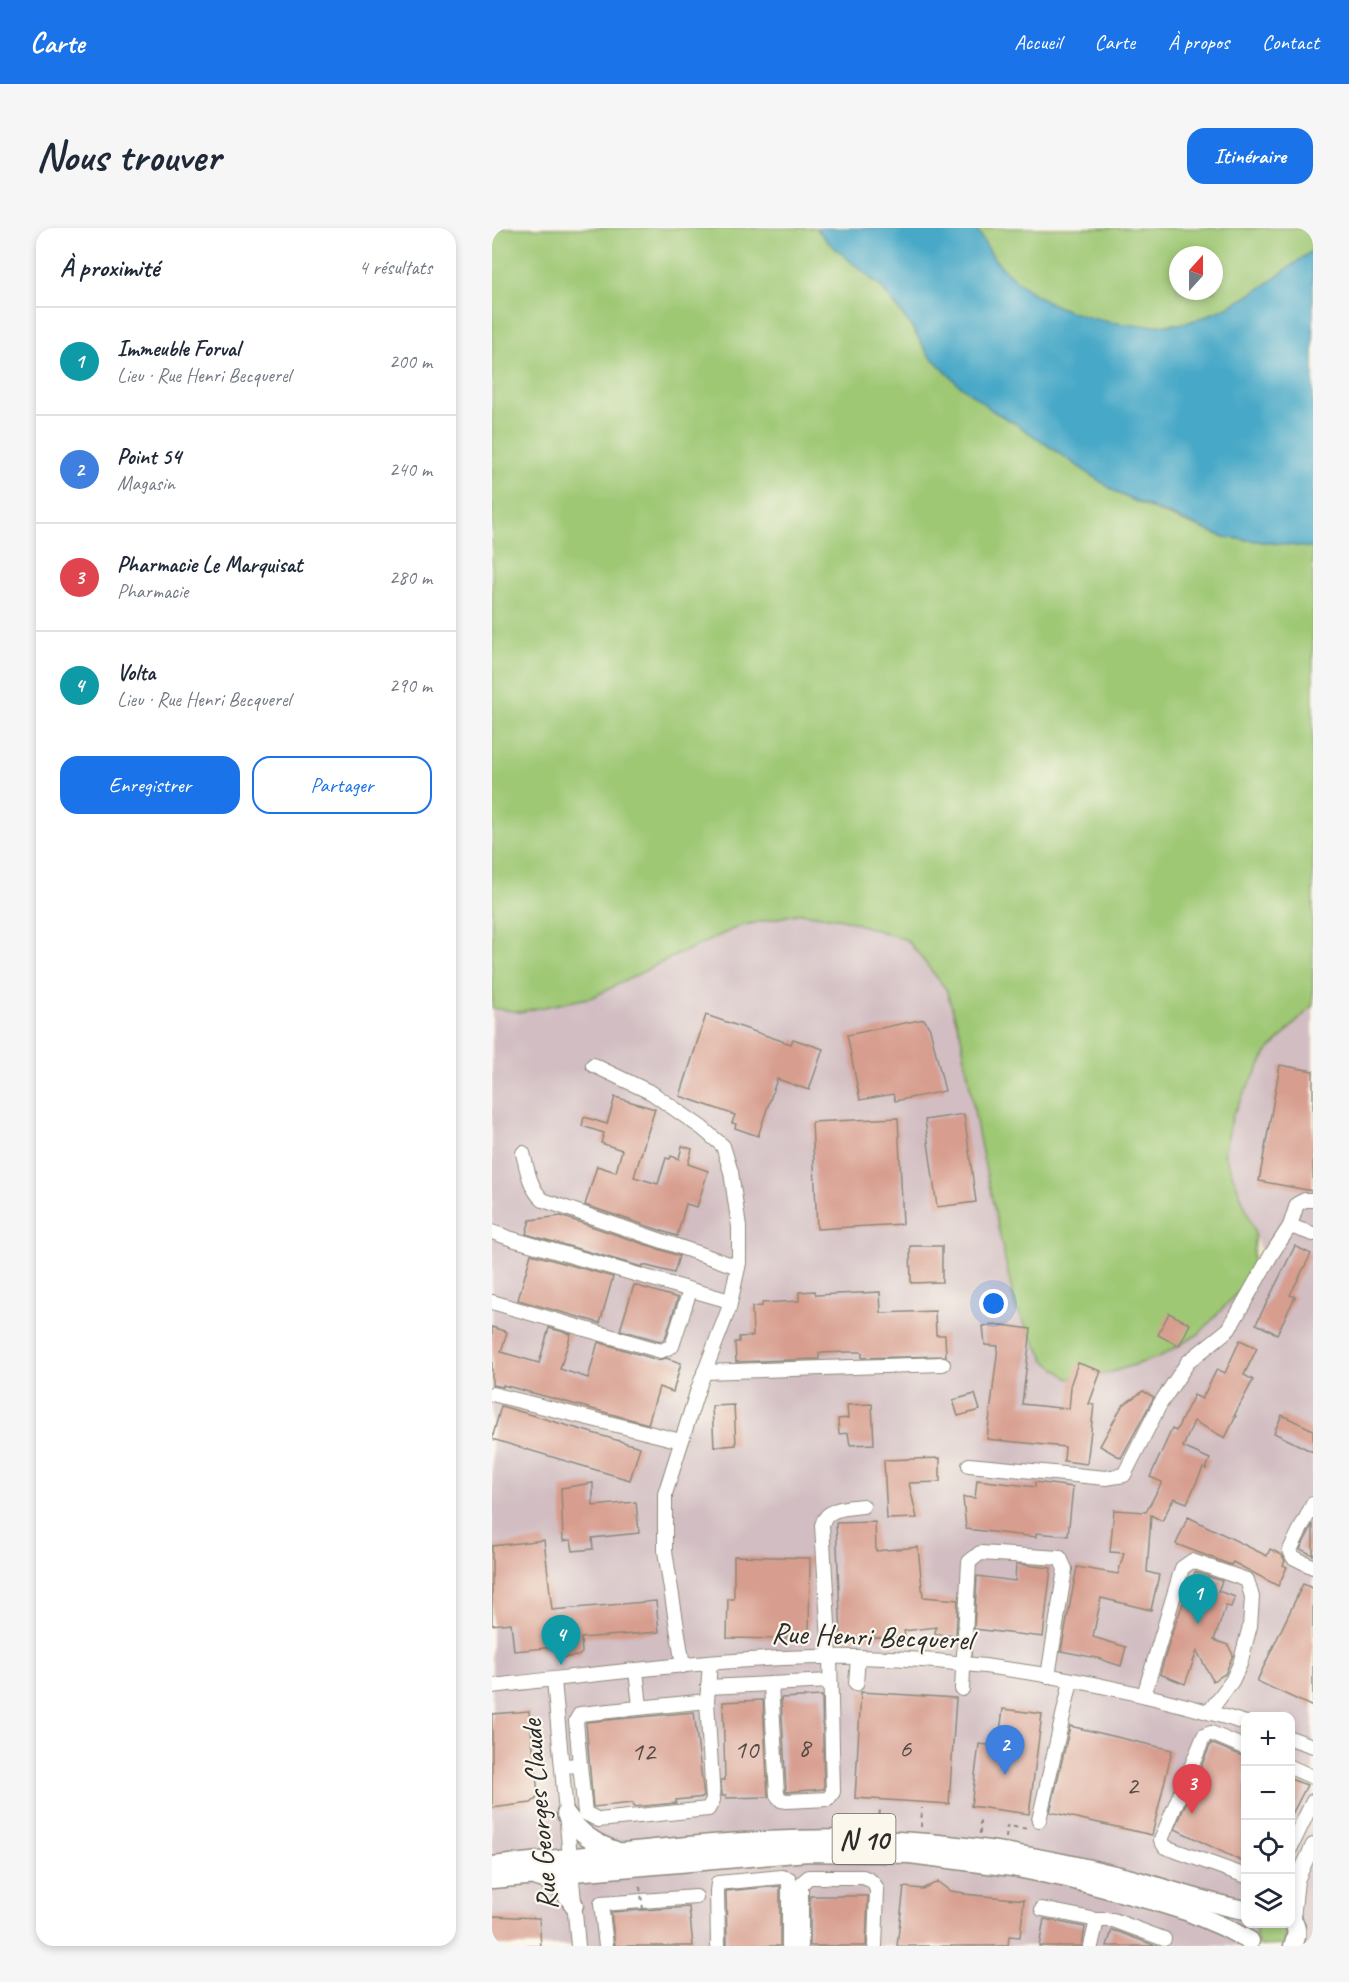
<!DOCTYPE html>
<html lang="fr">
<meta charset="utf-8">
<style>
body{margin:0;font-family:Caveat,sans-serif;background:#f6f6f7;color:#1f2937}
.controls{position:absolute;right:18px;bottom:18px;display:grid;overflow:hidden;border-radius:12px;box-shadow:0 3px 9px #0003}
.controls button{width:54px;height:54px;display:grid;place-items:center;padding:0;border:0;border-bottom:2px solid #e0e1e3;background:#fff;color:#1f2937;font:30px sans-serif}
.compass{position:absolute;left:677px;top:18px;width:54px;height:54px;border-radius:50%;background:#fff;box-shadow:0 3px 9px #0003;rotate:21deg}
.you{position:absolute;left:502px;top:1076px;width:21px;height:21px;margin:-15px;border:4px solid #fff;border-radius:50%;background:#1a73e8;box-shadow:0 0 0 9px #1a73e833}
.badge{display:grid;place-items:center;width:39px;height:39px;border-radius:50%;background:#1a73e8;color:#fff;font-size:20px;font-weight:700}
.pin{position:absolute;translate:-50% -50px;filter:drop-shadow(0 2px 3px #0008)}
.pin::after{content:'';position:absolute;top:32px;width:21px;height:18px;background:inherit;clip-path:polygon(0 0,100% 0,50% 100%)}
.list{margin:0;padding:0;list-style:none}
h2{display:flex;justify-content:space-between;align-items:center;height:78px;margin:0;padding:0 24px;font-size:26px}
h2 small{font-size:20px;font-weight:400;color:#747a83}
.list li{display:grid;grid-template-columns:39px 1fr auto;gap:18px;align-items:center;box-sizing:border-box;height:108px;padding:0 24px;border-top:2px solid #e0e1e3}
.list b{display:block;font-size:22px;white-space:nowrap}
.list p{margin:0;font-size:20px;white-space:nowrap;color:#747a83}
.list em{font-size:20px;font-style:normal;color:#747a83}
.actions{display:flex;gap:12px;padding:18px 24px}
.actions a{flex:1;padding:14px 0;border:2px solid #1a73e8;border-radius:18px;text-align:center;font-size:21px;color:#1a73e8}
.actions .main{background:#1a73e8;color:#fff}
.icon{flex:none;width:33px;height:33px;fill:none;stroke:currentColor;stroke-width:2;stroke-linecap:round;stroke-linejoin:round}
.map{position:relative;flex:none;width:821px;height:1718px;overflow:hidden;border-radius:18px}
header{display:flex;align-items:center;gap:36px;box-sizing:border-box;height:84px;padding:0 30px;background:#1a73e8;color:#fff}
header strong{font-size:28px}
nav{display:flex;gap:33px;margin-inline-start:auto;font-size:21px}
.intro{display:flex;align-items:center;justify-content:space-between;box-sizing:border-box;height:144px;padding:0 36px}
h1{margin:0;font-size:42px}
.button{padding:15px 27px;border-radius:18px;background:#1a73e8;color:#fff;font-size:21px;font-weight:700}
main{display:flex;gap:36px;padding:0 36px}
aside{flex:1;background:#fff;border-radius:18px;box-shadow:0 3px 9px #0003}
.map>svg:first-child{display:block}
.industrial{fill:#d2bec2;fill-rule:evenodd}
.green{fill:#9fc874;stroke:#657a50;stroke-width:1.5;fill-rule:evenodd}
.water{fill:#47a8c7;stroke:#396a79;stroke-width:1.5}
.building{fill:#d79d8e}
.lines{fill:none;stroke-linecap:round;stroke-linejoin:round}
.minor-casing{stroke:#8d8a7c;stroke-width:16}
.major-casing{stroke:#8d8a7c;stroke-width:21}
.path{stroke:#8d8a7c;stroke-width:2;stroke-dasharray:4.5 4.5;stroke-linecap:butt}
.minor{stroke:#fff;stroke-width:14}
.major{stroke:#fff;stroke-width:18}
.path-bridge{stroke:#8d8a7c;stroke-width:2;stroke-dasharray:4.5 4.5;stroke-linecap:butt}
.labels{text-anchor:middle;dominant-baseline:central;stroke-width:4.5;stroke-linejoin:round;paint-order:stroke}
.number-label{font-size:27px;fill:#564844}
.shield{fill:#fbf7ec;stroke:#696865;stroke-width:1.5}
.shield-label{font-size:28px;font-weight:bold;fill:#2b2b2b}
.street-label{font-size:30px;fill:#2b2b2b;stroke:#fbf7ec}
</style>
<header>
<strong>Carte</strong>
<nav><a>Accueil</a><a>Carte</a><a>À propos</a><a>Contact</a></nav>
</header>
<div class="intro"><h1>Nous trouver</h1><a class="button">Itinéraire</a></div>
<main>
<aside>
<h2>À proximité<small>4 résultats</small></h2>
<ul class="list">
<li><span class="badge" style="background:#0f9aa8">1</span><div><b>Immeuble Forval</b><p>Lieu · Rue Henri Becquerel</p></div><em>200 m</em></li>
<li><span class="badge" style="background:#3f7fe0">2</span><div><b>Point 54</b><p>Magasin</p></div><em>240 m</em></li>
<li><span class="badge" style="background:#e0444e">3</span><div><b>Pharmacie Le Marquisat</b><p>Pharmacie</p></div><em>280 m</em></li>
<li><span class="badge" style="background:#0f9aa8">4</span><div><b>Volta</b><p>Lieu · Rue Henri Becquerel</p></div><em>290 m</em></li>
</ul>
<div class="actions"><a class="main">Enregistrer</a><a>Partager</a></div>
</aside>
<div class="map">
<svg width="821" height="1718" viewBox="0 0 821 1718">
<rect width="100%" height="100%" fill="#fbf7ec"/>
<filter id="ink" filterUnits="userSpaceOnUse"><feTurbulence type="fractalNoise" baseFrequency=".0167" numOctaves="2"/><feDisplacementMap in="SourceGraphic" scale="12" xChannelSelector="R" yChannelSelector="G"/><feConvolveMatrix kernelMatrix="1 2 1 2 8 2 1 2 1" color-interpolation-filters="sRGB"/></filter>
<filter id="wash" filterUnits="userSpaceOnUse"><feTurbulence type="fractalNoise" baseFrequency=".008" numOctaves="4" result="noise"/><feDisplacementMap in="SourceGraphic" scale="24" xChannelSelector="R" yChannelSelector="G"/><feGaussianBlur stdDeviation="1.35" result="paint"/><feColorMatrix in="noise" values="0 0 0 0 0 0 0 0 0 0 0 0 0 0 0 0 0 1.4 0 .05"/><feComposite in="paint" operator="in"/></filter>
<g filter="url(#wash)">
<rect width="100%" height="100%" fill="#efe8cd"/>
<path class="industrial" d="M309,685L351,691L415,712L454,761L469,808L487,910L523,1078L620,1144L667,1129L707,1106L759,1050L769,1024L732,925L741,886L776,823L821,777V1718H0V780L28,784L101,769L168,735L248,698ZM754,1488H798V1696H754Z"/>
<g class="green">
<polygon points="0,0 324,0 336,14 389,59 420,99 436,126 501,183 524,196 627,266 664,283 732,309 821,320 821,777 776,823 741,886 732,925 763,1004 759,1050 707,1106 667,1129 620,1144 577,1151 553,1132 523,1078 487,910 469,808 454,761 415,712 351,691 309,685 248,698 168,735 101,769 28,784 0,780"/>
<path d="M484,0H821V22C794,41 764,67 733,80C719,86 701,95 686,96C620,103 551,85 506,35C497,25 491,11 484,0ZM686,27H722V63H686Z"/>
<path d="M767,1696H790L795,1707L791,1717L768,1718C762,1710 762,1703 767,1696Z"/>
</g>
<path class="water" d="M324,0H484C491,11 497,25 506,35C551,85 620,103 686,96C701,95 719,86 733,80C764,67 794,41 821,22V320L732,309L627,266L524,196L501,183L464,154L436,126L420,99L389,59L336,14Z"/>
<g id="blocks">
<g class="building">
<polygon points="214,787 299,816 301,811 331,821 317,862 285,851 266,908 243,900 244,896 240,895 243,887 188,868"/>
<polygon points="432,791 438,801 453,863 403,873 401,866 368,872 355,807"/>
<polygon points="788,837 821,843 821,963 767,953"/>
<polygon points="123,869 163,881 142,949 166,956 174,930 178,931 179,928 187,931 190,918 200,921 196,936 216,943 205,979 194,976 185,1008 93,977 105,938 124,944 130,922 109,915 112,905 90,898 92,889 115,896"/>
<polygon points="472,886 484,974 445,979 433,892"/>
<polygon points="406,890 411,996 325,1001 320,894"/>
<polygon points="69,988 187,1028 182,1045 151,1037 150,1039 34,1006 38,992"/>
<polygon points="418,1018 450,1018 450,1054 419,1055"/>
<polygon points="803,1018 819,1026 798,1067 803,1069 785,1106 764,1096"/>
<polygon points="39,1026 121,1049 108,1095 26,1072"/>
<polygon points="142,1057 186,1070 173,1111 168,1113 128,1102"/>
<polygon points="323,1063 324,1067 388,1064 389,1085 443,1083 444,1107 453,1107 454,1128 370,1130 370,1124 356,1124 327,1125 327,1131 244,1134 243,1114 247,1114 247,1109 261,1108 260,1079 270,1078 270,1075 307,1073 307,1064"/>
<polygon points="677,1085 698,1096 687,1118 666,1107"/>
<polygon points="510,1097 539,1101 530,1176 577,1181 579,1159 578,1158 586,1135 609,1143 597,1176 602,1177 595,1236 572,1233 573,1219 495,1211 506,1118 493,1117 491,1098"/>
<polygon points="0,1099 15,1104 9,1124 47,1135 57,1100 79,1106 68,1141 96,1150 106,1114 166,1132 174,1130 189,1135 181,1164 167,1159 156,1196 11,1157 11,1159 0,1157"/>
<polygon points="748,1112 765,1120 752,1147 761,1152 742,1188 744,1188 733,1210 702,1193 691,1219 718,1231 714,1241 711,1240 695,1275 682,1270 670,1293 659,1287 655,1344 667,1347 659,1382 609,1370 601,1409 634,1419 629,1438 610,1432 610,1431 569,1423 585,1339 626,1346 632,1325 618,1324 622,1282 654,1284 670,1254 658,1249 680,1201 684,1203 702,1167 710,1171 725,1141 733,1145"/>
<polygon points="651,1163 662,1169 629,1230 608,1218 630,1178"/>
<polygon points="483,1166 488,1182 466,1188 461,1172"/>
<polygon points="380,1176 382,1216 358,1217 356,1205 347,1206 346,1191 356,1190 355,1177"/>
<polygon points="242,1177 244,1217 222,1219 220,1178"/>
<polygon points="9,1178 148,1219 138,1252 0,1211"/>
<polygon points="790,1187 821,1202 821,1224 782,1205"/>
<polygon points="448,1230 448,1254 417,1255 425,1290 395,1291 392,1232"/>
<polygon points="485,1252 543,1259 543,1254 581,1259 576,1308 544,1305 544,1309 474,1301 471,1269 483,1270"/>
<polygon points="101,1255 101,1278 144,1274 147,1305 100,1310 101,1321 81,1323 79,1312 71,1313 69,1260"/>
<polygon points="696,1289 775,1328 778,1321 790,1327 793,1333 791,1337 795,1339 786,1358 741,1334 739,1337 684,1316"/>
<polygon points="383,1294 384,1323 426,1319 431,1369 466,1372 464,1408 443,1406 444,1399 412,1403 413,1409 349,1410 344,1295"/>
<polygon points="821,1296 821,1327 808,1321"/>
<polygon points="52,1312 60,1382 164,1373 167,1404 89,1410 90,1425 86,1428 65,1430 64,1419 22,1423 19,1395 0,1397 0,1318"/>
<polygon points="242,1328 318,1330 317,1407 294,1407 294,1411 235,1410 236,1371 242,1371"/>
<polygon points="524,1336 559,1340 551,1409 482,1401 485,1348 523,1353"/>
<polygon points="703,1344 730,1353 726,1363 743,1369 739,1379 734,1378 722,1412 736,1417 741,1427 733,1446 721,1453 705,1423 693,1456 668,1446 681,1402"/>
<polygon points="811,1356 821,1360 821,1479 765,1453"/>
<polygon points="369,1464 464,1470 457,1576 363,1570"/>
<polygon points="330,1468 332,1561 294,1564 289,1470"/>
<polygon points="271,1472 276,1569 234,1570 234,1567 230,1568 229,1552 233,1552 231,1474"/>
<polygon points="511,1481 550,1486 537,1586 479,1578 487,1516 506,1518"/>
<polygon points="37,1483 46,1565 45,1570 39,1575 0,1580 0,1486"/>
<polygon points="202,1484 212,1569 184,1572 184,1575 142,1579 141,1575 101,1579 94,1494"/>
<polygon points="578,1498 680,1522 660,1607 558,1584"/>
<polygon points="719,1515 753,1529 753,1635 683,1601"/>
<polygon points="798,1551 815,1557 798,1590"/>
<polygon points="446,1654 458,1663 472,1665 472,1666 532,1672 528,1709 517,1708 516,1718 405,1718 412,1659 430,1661"/>
<polygon points="288,1658 288,1718 235,1718 234,1663"/>
<polygon points="318,1668 376,1668 374,1718 318,1718"/>
<polygon points="197,1679 201,1718 123,1718 119,1684"/>
<polygon points="0,1688 47,1690 49,1718 0,1718"/>
<polygon points="552,1691 593,1699 590,1718 547,1718"/>
<polygon points="620,1702 627,1704 664,1718 615,1718"/>
</g>
</g>
</g>
<g filter="url(#ink)">
<use href="#blocks" fill-opacity="0" stroke="#8d8a7c" stroke-width="1.5"/>
<g class="lines">
<defs>
<g id="minor">
<polyline points="101,837 160,865 210,900 231,918 239,944 247,999 247,1035 237,1080 206,1161 173,1266 173,1323 191,1438"/>
<path d="M31,925C35,941 38,961 51,972L246,1039"/>
<polyline points="798,998 805,976 813,972 821,972"/>
<polyline points="0,1004 20,1011 238,1073"/>
<polyline points="0,1074 169,1123 180,1118 198,1062"/>
<polyline points="212,1144 451,1136"/>
<polyline points="0,1166 189,1213"/>
<polyline points="477,1237 614,1250 632,1247 668,1176 696,1134 737,1101 779,1027 798,998 821,1006"/>
<polyline points="821,1276 798,1322 801,1329 821,1339"/>
<polyline points="144,1443 148,1478"/>
<polyline points="62,1452 86,1718"/>
<path d="M279,1456L285,1567L289,1572L295,1573L336,1571L341,1564L338,1429L330,1297C335,1279 355,1280 371,1278"/>
<polyline points="364,1456 366,1429"/>
<path d="M0,1458C121,1445 244,1427 366,1429C497,1431 628,1457 754,1495"/>
<polyline points="216,1459 338,1453"/>
<polyline points="470,1461 477,1334 488,1325 568,1330 573,1341 556,1448"/>
<polyline points="652,1467 690,1340 700,1333 755,1352 760,1369 758,1398 748,1436 740,1453 717,1484"/>
<polyline points="798,1510 821,1518"/>
<polyline points="754,1520 719,1505 712,1508 669,1612 673,1619 754,1648"/>
<polyline points="88,1537 84,1493 88,1486 215,1473"/>
<polyline points="70,1538 88,1537 93,1585 107,1592 216,1581 221,1572 215,1473 218,1436"/>
<polyline points="798,1539 821,1549"/>
<polyline points="547,1592 579,1453"/>
<polyline points="798,1621 821,1573"/>
<polyline points="798,1660 805,1652 821,1617"/>
<polyline points="550,1681 605,1692 621,1692 672,1711"/>
<polyline points="801,1691 805,1652"/>
<polyline points="114,1718 109,1676 204,1669"/>
<polyline points="226,1718 225,1663 226,1655 290,1649 297,1651 297,1718"/>
<path d="M309,1718V1659L311,1654L317,1649H371C379,1652 382,1654 385,1662L383,1718"/>
<polyline points="599,1718 605,1692"/>
</g>
<g id="major">
<path d="M74,1586C88,1605 101,1615 124,1623"/>
<path d="M0,1638C162,1621 326,1598 489,1621C536,1627 584,1637 631,1649C672,1659 712,1675 754,1682"/>
<path d="M45,1649C65,1654 70,1659 82,1677"/>
<polyline points="0,1651 316,1624 418,1626 520,1639 575,1650 658,1672 697,1684 732,1699 758,1713"/>
<path d="M798,1689C806,1698 806,1707 801,1718"/>
</g>
</defs>
<use href="#minor" class="minor-casing"/>
<use href="#major" class="major-casing"/>
<g class="path">
<polyline points="387,1596 388,1579"/>
<polyline points="429,1599 430,1580"/>
<polyline points="488,1606 488,1592"/>
<polyline points="514,1610 515,1598 537,1601"/>
</g>
<use href="#minor" class="minor"/>
<use href="#major" class="major"/>
<polyline class="path-bridge" points="148,1659 151,1681"/>
</g>
</g>
<g class="labels">
<g class="number-label">
<text x="312" y="1519">8</text>
<text x="413" y="1520">6</text>
<text x="254" y="1521">10</text>
<text x="151" y="1523">12</text>
<text x="640" y="1557">2</text>
</g>
<rect class="shield" x="340.5" y="1586" width="63" height="50" rx="4.5"/>
<g class="shield-label">
<text x="372" y="1611">N 10</text>
</g>
<g class="street-label">
<text transform="translate(380 1408) rotate(2)">Rue Henri Becquerel</text>
<text transform="translate(47 1587) rotate(-95)">Rue Georges Claude</text>
</g>
</g>
</svg>
<div class="controls">
<button>+</button>
<button>−</button>
<button><svg class="icon" aria-label="locate" viewBox="0 0 24 24"><circle cx="12" cy="12" r="6"/><path d="M12 2v4M12 18v4M2 12h4M18 12h4"/></svg></button>
<button><svg class="icon" aria-label="layers" viewBox="0 0 24 24"><path d="M12 4l9 5-9 5-9-5zM3 14l9 5 9-5"/></svg></button>
</div>
<svg class="compass" viewBox="-18 -18 36 36"><path d="M0-13l5 13h-10z" fill="#e53935"/><path d="M0 13l5-13h-10z" fill="#747a83"/></svg>
<div class="you"></div>
<div class="pin badge" style="left:706px;top:1396px;background:#0f9aa8">1</div>
<div class="pin badge" style="left:513px;top:1547px;background:#3f7fe0">2</div>
<div class="pin badge" style="left:700px;top:1586px;background:#e0444e">3</div>
<div class="pin badge" style="left:69px;top:1437px;background:#0f9aa8">4</div>
</div>
</main>
